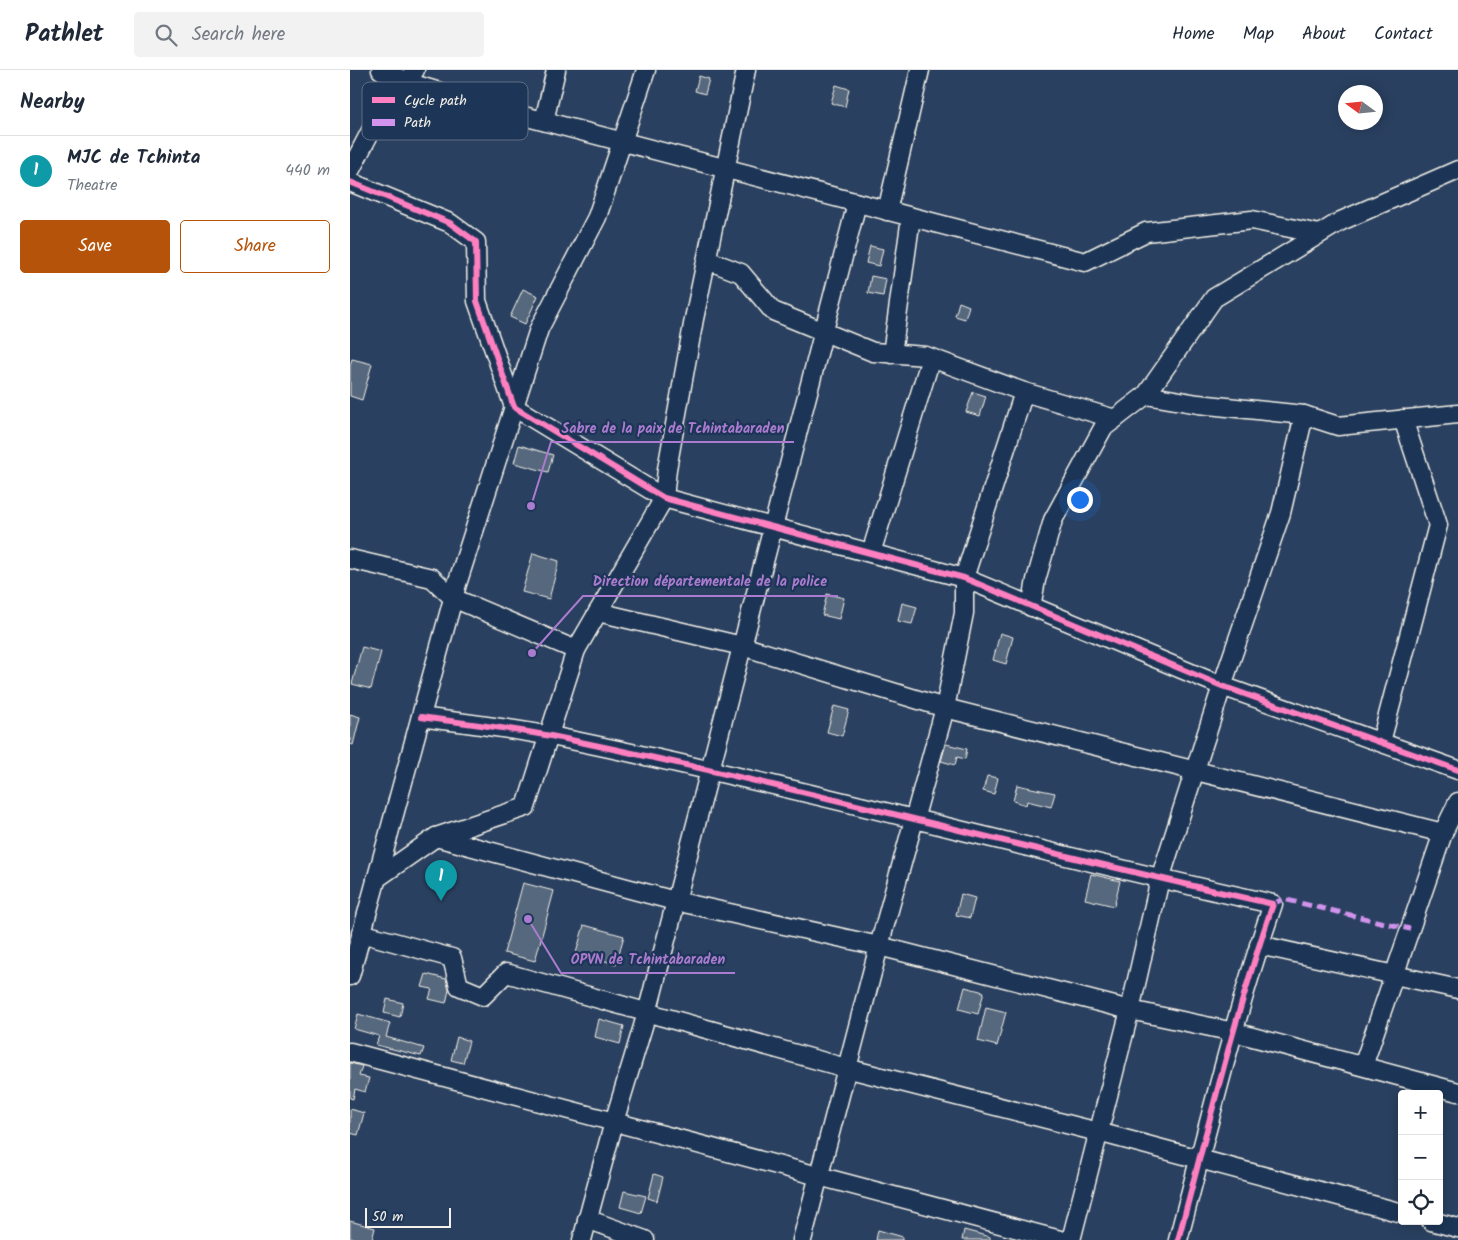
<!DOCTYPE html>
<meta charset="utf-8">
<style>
body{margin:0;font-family:Kalam,sans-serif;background:#f2f2f3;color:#1f2937}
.controls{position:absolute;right:15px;bottom:15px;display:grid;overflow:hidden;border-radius:5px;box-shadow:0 2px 12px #0003}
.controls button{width:45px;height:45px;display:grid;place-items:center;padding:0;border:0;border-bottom:1px solid #e0e1e3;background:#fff;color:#1f2937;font:25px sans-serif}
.compass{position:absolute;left:988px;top:15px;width:45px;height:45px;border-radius:50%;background:#fff;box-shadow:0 2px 12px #0003;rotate:285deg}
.scale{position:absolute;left:15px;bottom:12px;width:86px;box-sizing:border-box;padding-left:5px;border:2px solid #f4f1e8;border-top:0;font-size:14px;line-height:18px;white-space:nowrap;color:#f4f1e8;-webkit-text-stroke:4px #1d3557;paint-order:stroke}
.you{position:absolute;left:729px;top:429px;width:18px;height:18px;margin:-12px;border:4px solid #fff;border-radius:50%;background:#1a73e8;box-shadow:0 0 0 8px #1a73e833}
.badge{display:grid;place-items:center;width:32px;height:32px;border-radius:50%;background:#b45309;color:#fff;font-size:16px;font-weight:700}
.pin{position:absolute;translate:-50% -41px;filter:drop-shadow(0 1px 2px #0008)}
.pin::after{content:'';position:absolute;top:26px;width:18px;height:15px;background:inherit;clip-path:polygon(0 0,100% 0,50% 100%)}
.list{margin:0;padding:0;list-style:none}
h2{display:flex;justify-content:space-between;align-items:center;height:65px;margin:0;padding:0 20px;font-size:21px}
h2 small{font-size:16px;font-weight:400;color:#747a83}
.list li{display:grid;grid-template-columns:32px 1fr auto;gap:15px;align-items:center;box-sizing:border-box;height:70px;padding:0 20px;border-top:1px solid #e0e1e3}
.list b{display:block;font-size:19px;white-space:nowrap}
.list p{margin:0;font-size:16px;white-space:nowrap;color:#747a83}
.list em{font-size:16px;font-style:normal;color:#747a83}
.actions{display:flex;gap:10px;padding:15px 20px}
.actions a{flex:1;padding:11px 0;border:1px solid #b45309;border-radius:5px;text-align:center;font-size:18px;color:#b45309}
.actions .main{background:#b45309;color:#fff}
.icon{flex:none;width:28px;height:28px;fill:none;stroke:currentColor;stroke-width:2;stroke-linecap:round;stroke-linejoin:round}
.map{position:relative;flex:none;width:1108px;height:1170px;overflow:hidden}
header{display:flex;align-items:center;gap:30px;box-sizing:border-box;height:70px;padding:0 25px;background:#fff;border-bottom:1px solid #e0e1e3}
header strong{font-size:24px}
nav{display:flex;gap:28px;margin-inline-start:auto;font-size:18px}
.search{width:350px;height:45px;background:#f2f2f3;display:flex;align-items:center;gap:12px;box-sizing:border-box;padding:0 18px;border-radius:5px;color:#747a83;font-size:19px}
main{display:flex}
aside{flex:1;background:#fff}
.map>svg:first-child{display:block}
.building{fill:#56677d;stroke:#f4f1e8}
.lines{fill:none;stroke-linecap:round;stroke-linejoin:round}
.minor-casing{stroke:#f4f1e8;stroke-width:21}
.minor{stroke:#1d3557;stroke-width:18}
.quiet{stroke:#d193ec;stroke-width:5;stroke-dasharray:10 5;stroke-linecap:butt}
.cycleway-casing{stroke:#1d3557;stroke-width:9}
.cycleway{stroke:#ff80c0;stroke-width:6}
.key{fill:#1d3557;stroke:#5e6d82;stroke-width:1}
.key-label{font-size:14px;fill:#f4f1e8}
.leader{fill:none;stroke:#ab7bcf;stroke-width:2}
.callout-dot{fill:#ab7bcf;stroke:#1d3557;stroke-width:2}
.callout-label{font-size:14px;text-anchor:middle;font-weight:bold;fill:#ab7bcf;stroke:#1d3557;stroke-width:4.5;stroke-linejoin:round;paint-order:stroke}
</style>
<header>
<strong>Pathlet</strong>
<div class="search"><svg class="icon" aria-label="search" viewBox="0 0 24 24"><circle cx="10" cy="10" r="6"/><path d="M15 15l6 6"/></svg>Search here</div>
<nav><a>Home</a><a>Map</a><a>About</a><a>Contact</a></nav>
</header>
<main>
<aside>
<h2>Nearby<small></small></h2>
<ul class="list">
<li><span class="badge" style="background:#0f9aa8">1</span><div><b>MJC de Tchinta</b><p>Theatre</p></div><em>440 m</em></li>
</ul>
<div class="actions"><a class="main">Save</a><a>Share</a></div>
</aside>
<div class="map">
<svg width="1108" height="1170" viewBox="0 0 1108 1170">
<rect width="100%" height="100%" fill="#2a4060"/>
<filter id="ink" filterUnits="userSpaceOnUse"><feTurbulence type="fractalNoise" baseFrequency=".02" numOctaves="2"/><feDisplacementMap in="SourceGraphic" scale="10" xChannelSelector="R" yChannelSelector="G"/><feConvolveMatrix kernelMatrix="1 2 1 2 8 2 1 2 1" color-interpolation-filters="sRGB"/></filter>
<g filter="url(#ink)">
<g class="building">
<polygon points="349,6 359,9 355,24 345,21"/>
<polygon points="486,15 499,19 495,37 481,33"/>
<polygon points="520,176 533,179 529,196 516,193"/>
<polygon points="521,206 536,209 533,226 518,223"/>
<polygon points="173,219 188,226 175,254 160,247"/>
<polygon points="609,232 619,236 615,249 605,246"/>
<polygon points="2,289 22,294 12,330 0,326 0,296"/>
<polygon points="623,322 636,326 630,346 616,342"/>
<polygon points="169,375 203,385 198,402 164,393"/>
<polygon points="183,483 209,491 199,529 172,522"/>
<polygon points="477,524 494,528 489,549 472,545"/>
<polygon points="552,533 567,537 562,554 548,551"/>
<polygon points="650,563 663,567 656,594 643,590"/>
<polygon points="12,577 31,582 21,619 2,614"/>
<polygon points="484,636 499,640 492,666 477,662"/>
<polygon points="0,644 10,647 3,675 0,674"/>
<polygon points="596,674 617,679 615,689 607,687 605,695 591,691"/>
<polygon points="637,706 648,708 644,724 633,721"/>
<polygon points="667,715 705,723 701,737 677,731 676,735 663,731"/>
<polygon points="741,804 770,811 764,836 735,829"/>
<polygon points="173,813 204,821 185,891 154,883"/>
<polygon points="611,824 625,828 620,848 606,845"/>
<polygon points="234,855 274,866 266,894 226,883"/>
<polygon points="76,904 96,909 99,920 96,933 79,929 82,919 72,917"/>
<polygon points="615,917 634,922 628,944 609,939"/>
<polygon points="37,929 53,933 50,947 34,943"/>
<polygon points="636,937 656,942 647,976 628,971"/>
<polygon points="8,944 40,953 36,967 74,978 71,986 26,975 29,966 4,959"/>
<polygon points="249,949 274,956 270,974 245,967"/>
<polygon points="107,967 119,971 113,993 101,990"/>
<polygon points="0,993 12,996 9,1006 19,1008 15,1022 5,1019 3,1029 0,1028"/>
<polygon points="0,1039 14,1043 8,1065 0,1063"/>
<polygon points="304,1104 313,1107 307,1131 298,1128"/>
<polygon points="274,1121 296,1126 291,1143 270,1137"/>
<polygon points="0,1151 25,1158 22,1170 8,1170 0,1168"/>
<polygon points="528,1160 553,1167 553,1170 526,1170"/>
<polygon points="614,1160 640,1167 640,1170 612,1170"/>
</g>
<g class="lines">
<defs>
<g id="minor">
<polyline points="31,0 57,12 139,37 735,192 796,162 902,150 969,164"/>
<polyline points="194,51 206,0"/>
<polyline points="0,101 38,28 57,12 65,0"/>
<polyline points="0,112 100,153 126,172 127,231 164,337 314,428 614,508 872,616 1108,700"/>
<polyline points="537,141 570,0"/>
<polyline points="357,190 391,203 423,241 523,282 576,286 674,322 765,349"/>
<polyline points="542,284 561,147"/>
<polyline points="796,325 848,334 954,345 988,356 1108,344"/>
<polyline points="521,483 581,288"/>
<polyline points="0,489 82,508 103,528 226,580"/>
<polyline points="681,537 686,510 703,450 753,358 796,325 864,228 991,151 1108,100"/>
<polyline points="248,542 392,576 595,638 1093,763"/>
<path d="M71,647C114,653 158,658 201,666C443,715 681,781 923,834C885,944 858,1058 828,1170"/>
<polyline points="1031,672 1088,455 1053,349"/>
<polyline points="86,767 325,831 529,876 780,940 884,962 1108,1022"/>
<polyline points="26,809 86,767 176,737 226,580 314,428 317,399 344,249 396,0"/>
<polyline points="11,863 102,888 109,916 133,926 156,903 496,998 748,1062 1052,1143"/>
<polyline points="909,875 1108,919"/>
<polyline points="0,906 107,514 189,259 247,147 296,0"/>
<polyline points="0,982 710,1170"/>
<polyline points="1013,996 1093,763 1108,732"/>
<polyline points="237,1149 295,1170"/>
<polyline points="1081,1151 1108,1158"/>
<polyline points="232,1170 264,1052 297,943 507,133"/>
<polyline points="452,1170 529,876 595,638 614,543 614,508 674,322"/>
<polyline points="721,1170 780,940 810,809 872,616 931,443 954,345"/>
</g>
</defs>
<use href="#minor" class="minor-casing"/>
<use href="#minor" class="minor"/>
<polyline class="quiet" points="923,834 933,829 1060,859"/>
<defs>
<g id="cycleway">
<polyline points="0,112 100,153 126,172 127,231 164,337 314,428 614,508 872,616 1108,700"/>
<path d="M71,647C114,653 158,658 201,666C443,715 681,781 923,834C885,944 858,1058 828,1170"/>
</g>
</defs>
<use href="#cycleway" class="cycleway-casing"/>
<use href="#cycleway" class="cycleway"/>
</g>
</g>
<rect x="12" y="12" width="166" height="58" rx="8" class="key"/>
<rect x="22" y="27" width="23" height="6" fill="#ff80c0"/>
<rect x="22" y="49" width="23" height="7" fill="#d193ec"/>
<g class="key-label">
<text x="54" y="35">Cycle path</text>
<text x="54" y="57">Path</text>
</g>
<path class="leader" d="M181 436L201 372H444M182 583L233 526H488M178 849L211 903H385"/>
<g class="callout-dot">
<circle cx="181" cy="436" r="5"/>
<circle cx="182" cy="583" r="5"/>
<circle cx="178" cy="849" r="5"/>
</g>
<g class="callout-label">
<text x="323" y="363">Sabre de la paix de Tchintabaraden</text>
<text x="360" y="516">Direction départementale de la police</text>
<text x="298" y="894">OPVN de Tchintabaraden</text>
</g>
</svg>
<div class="controls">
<button>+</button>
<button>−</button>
<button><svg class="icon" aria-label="locate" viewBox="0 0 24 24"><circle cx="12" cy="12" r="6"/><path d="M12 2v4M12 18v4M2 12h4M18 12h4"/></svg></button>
</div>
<svg class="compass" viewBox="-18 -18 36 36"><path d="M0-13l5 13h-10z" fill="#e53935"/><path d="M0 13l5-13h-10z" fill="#747a83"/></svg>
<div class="scale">50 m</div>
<div class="you"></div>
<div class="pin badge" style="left:91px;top:831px;background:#0f9aa8">1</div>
</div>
</main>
